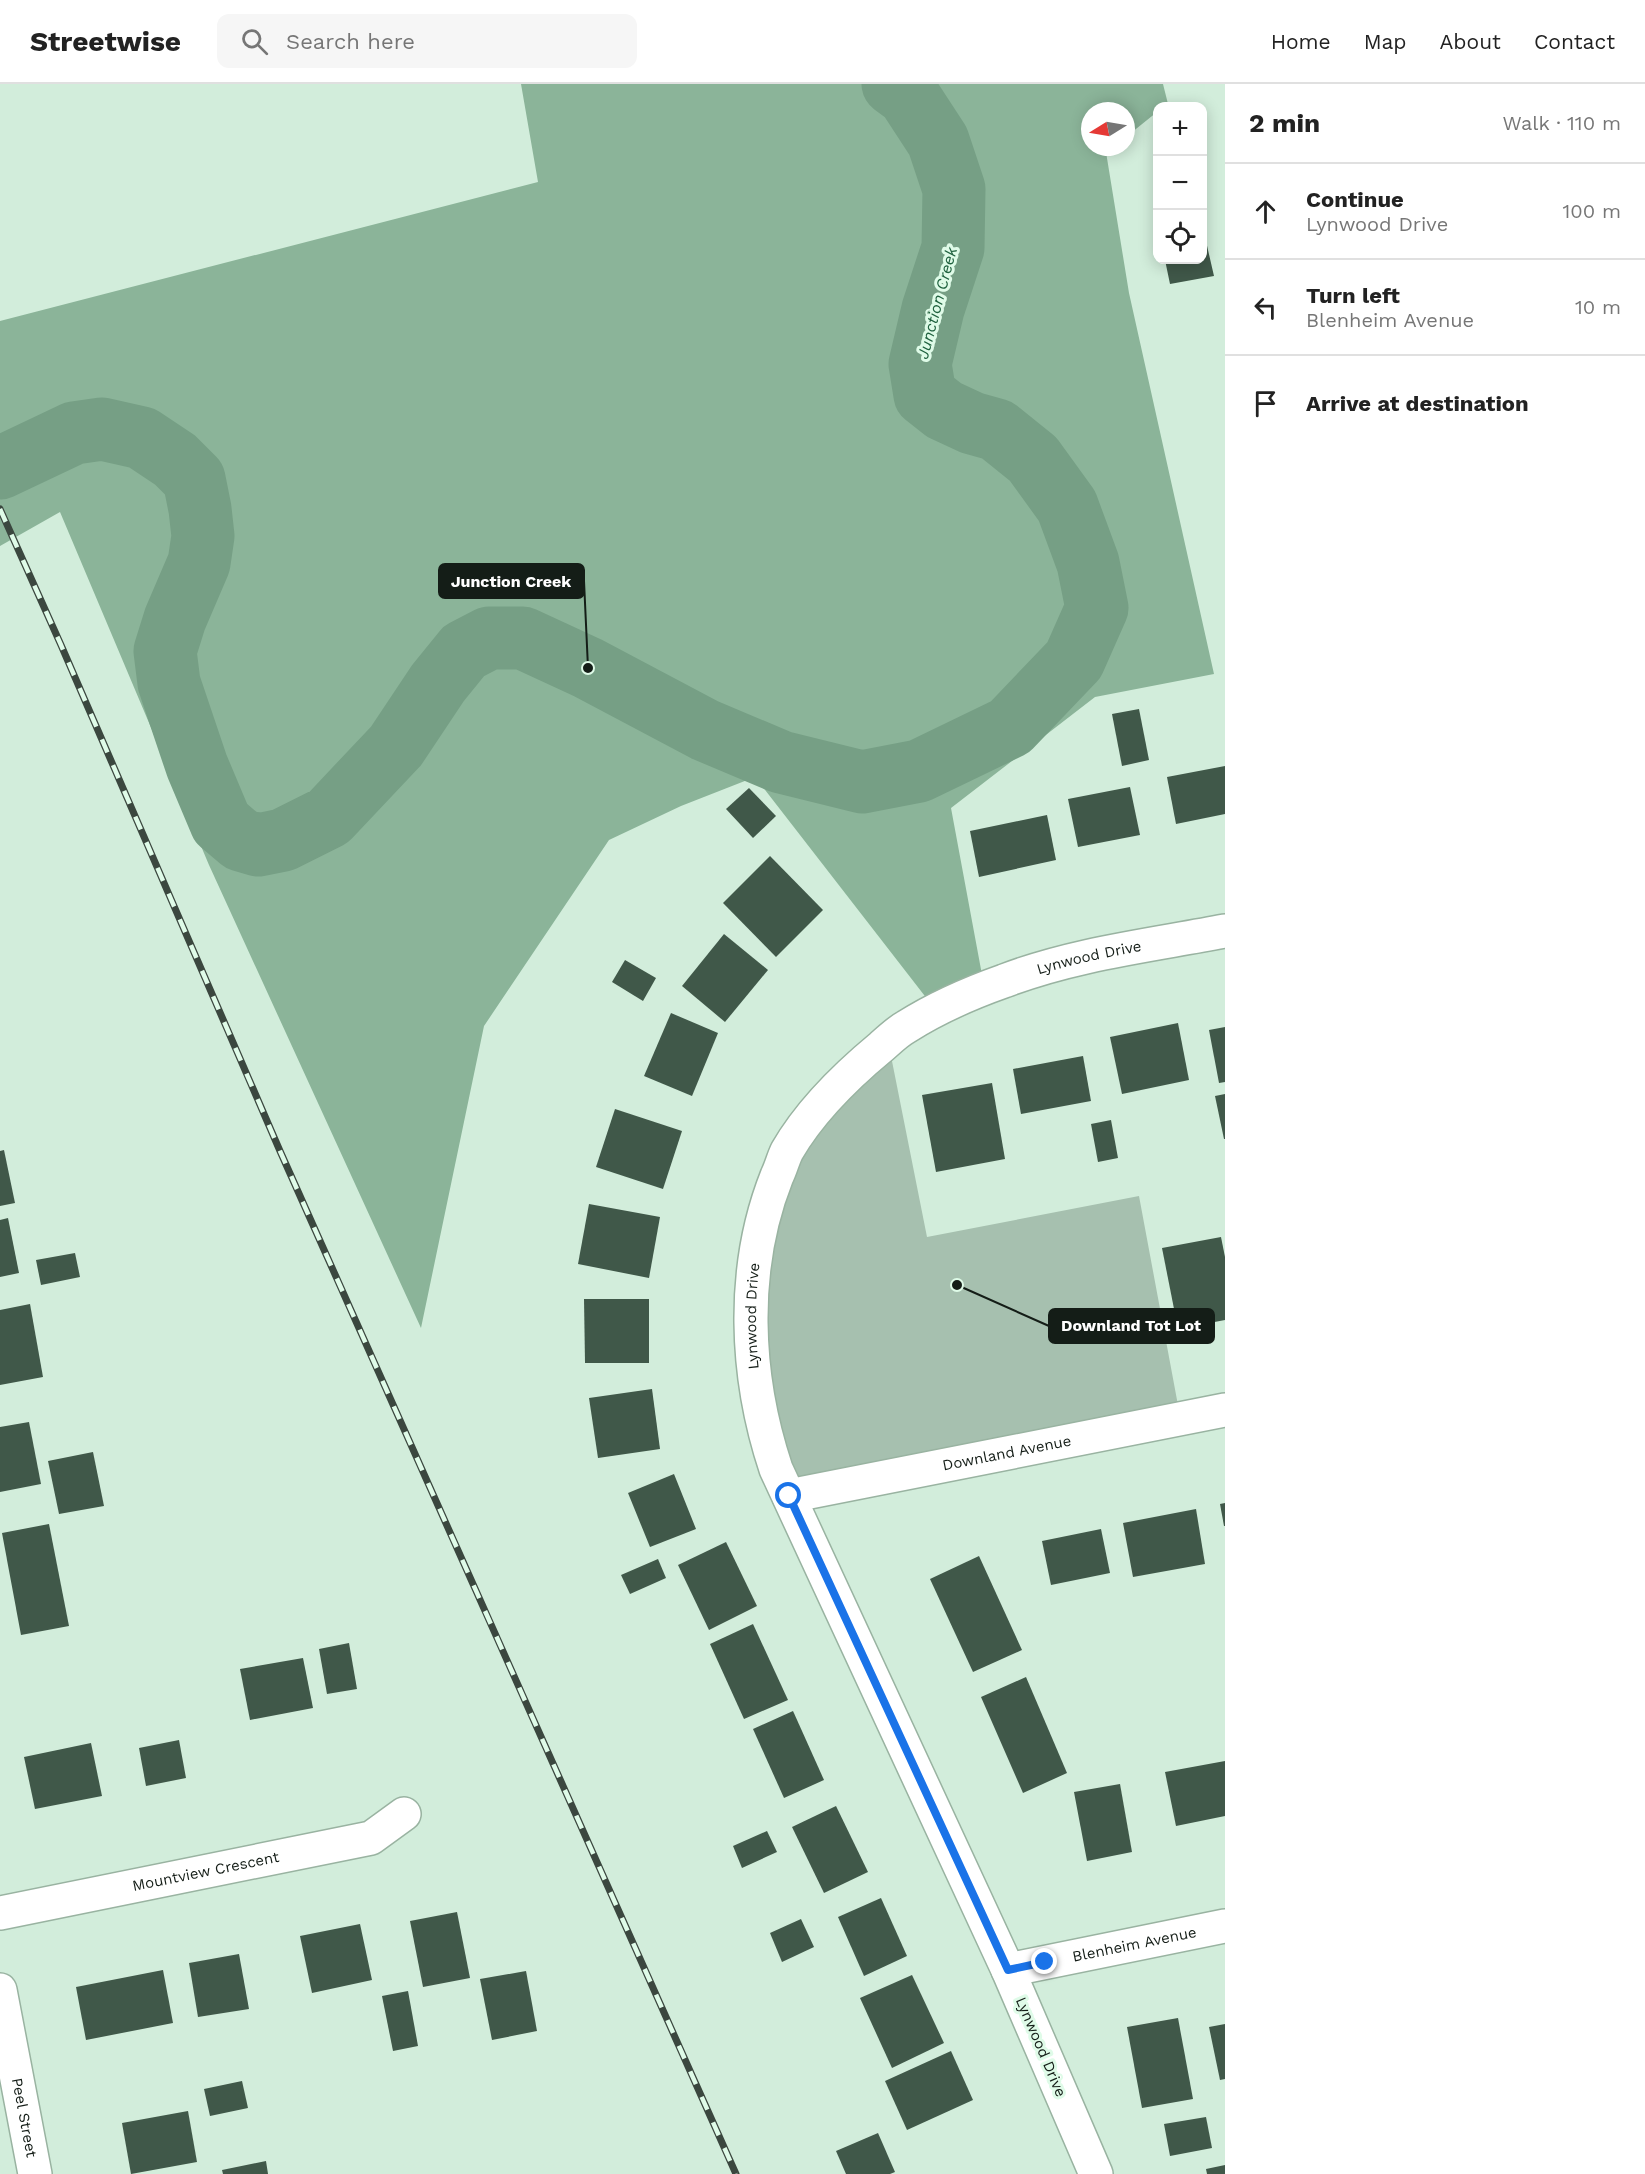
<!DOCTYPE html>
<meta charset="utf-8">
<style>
body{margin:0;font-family:"Work Sans",sans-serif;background:#f6f6f6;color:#222}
.controls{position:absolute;right:18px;top:18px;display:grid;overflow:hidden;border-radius:12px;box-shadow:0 3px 15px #0003}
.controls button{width:54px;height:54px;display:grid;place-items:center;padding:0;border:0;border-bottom:2px solid #e0e0e0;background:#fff;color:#222;font:30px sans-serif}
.compass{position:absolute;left:1081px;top:18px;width:54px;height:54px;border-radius:50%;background:#fff;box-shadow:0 3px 15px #0003;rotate:259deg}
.stop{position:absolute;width:18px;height:18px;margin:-14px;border:4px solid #1a73e8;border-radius:50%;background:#fff}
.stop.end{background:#1a73e8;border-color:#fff;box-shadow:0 2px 6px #0008}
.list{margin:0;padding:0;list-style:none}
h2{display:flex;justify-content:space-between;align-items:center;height:78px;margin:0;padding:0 24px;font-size:26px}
h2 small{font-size:20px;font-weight:400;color:#767676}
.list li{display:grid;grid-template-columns:39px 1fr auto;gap:18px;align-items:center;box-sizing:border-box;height:96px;padding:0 24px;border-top:2px solid #e0e0e0}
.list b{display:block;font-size:22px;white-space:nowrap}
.list p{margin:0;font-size:20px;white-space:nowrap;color:#767676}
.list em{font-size:20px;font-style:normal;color:#767676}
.icon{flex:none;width:33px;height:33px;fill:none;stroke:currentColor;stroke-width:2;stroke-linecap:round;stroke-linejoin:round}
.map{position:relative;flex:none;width:1225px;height:2090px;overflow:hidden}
header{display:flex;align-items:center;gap:36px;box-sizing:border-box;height:84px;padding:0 30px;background:#fff;border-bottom:2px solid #e0e0e0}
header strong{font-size:28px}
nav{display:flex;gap:33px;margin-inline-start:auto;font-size:21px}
.search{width:420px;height:54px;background:#f6f6f6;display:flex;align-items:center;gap:15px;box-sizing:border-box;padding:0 21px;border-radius:12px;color:#767676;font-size:22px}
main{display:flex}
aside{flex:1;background:#fff}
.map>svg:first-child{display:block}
.green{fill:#a6c0af}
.forest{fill:#8bb499}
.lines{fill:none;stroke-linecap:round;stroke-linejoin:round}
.river{stroke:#769f85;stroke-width:63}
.building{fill:#405849}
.minor-casing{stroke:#99b3a1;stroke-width:36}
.minor{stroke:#fff;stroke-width:33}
.rail-casing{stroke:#3b473f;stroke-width:7}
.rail{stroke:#dffbe8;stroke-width:4.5;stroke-dasharray:14;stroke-linecap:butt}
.route{stroke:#1a73e8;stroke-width:8}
.labels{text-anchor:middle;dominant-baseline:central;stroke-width:6;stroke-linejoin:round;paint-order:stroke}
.street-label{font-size:15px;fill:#141d17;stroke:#dffbe8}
.water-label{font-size:16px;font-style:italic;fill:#20623f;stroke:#dffbe8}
.leader{fill:none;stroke:#141d17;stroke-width:2}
.callout-dot{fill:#141d17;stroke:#dffbe8;stroke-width:2}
.callout{fill:#141d17;stroke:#141d17;stroke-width:2}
.callout-label{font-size:16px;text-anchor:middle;font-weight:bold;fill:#fff}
</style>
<header>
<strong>Streetwise</strong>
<div class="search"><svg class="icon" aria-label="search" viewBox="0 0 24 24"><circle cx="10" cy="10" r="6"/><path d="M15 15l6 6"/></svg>Search here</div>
<nav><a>Home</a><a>Map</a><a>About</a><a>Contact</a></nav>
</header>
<main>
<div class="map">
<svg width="1225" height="2090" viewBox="0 0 1225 2090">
<rect width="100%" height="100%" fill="#d2eddb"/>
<polygon class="green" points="889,962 927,1153 1139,1112 1180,1332 792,1407 755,1234 792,1070"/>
<polygon class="forest" points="521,0 1163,0 1168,20 1165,22 1158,22 1157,28 1126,53 1126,27 1090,27 1090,63 1113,63 1106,68 1129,209 1214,590 1095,613 951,724 985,907 938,929 755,693 681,722 609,756 484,942 421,1244 209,781 60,428 0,462 0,237 538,98"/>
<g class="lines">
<polyline class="river" points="0,384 74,349 102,345 142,354 175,376 194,395 200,425 203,452 199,479 175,535 165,567 169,599 197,682 221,739 241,756 258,761 283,756 329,733 396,662 438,599 464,567 489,554 523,554 588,584 705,646 781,678 862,698 919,687 1010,643 1074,576 1097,524 1088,479 1067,422 1033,375 997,346 972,339 944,326 925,311 920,280 933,225 953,164 954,105 938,57 908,11 893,0"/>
</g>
<g class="building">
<polygon points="1202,140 1214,192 1170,200 1165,176 1202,176"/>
<polygon points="1139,625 1149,676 1122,682 1112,630"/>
<polygon points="1225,682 1225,730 1176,740 1167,693"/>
<polygon points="1130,703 1140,751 1078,763 1068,715"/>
<polygon points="749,704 776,732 753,754 726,725"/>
<polygon points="1047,731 1056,776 979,793 970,747"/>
<polygon points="770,772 823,826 776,873 723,819"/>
<polygon points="724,850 768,886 725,938 682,902"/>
<polygon points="625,876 656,894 643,917 612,898"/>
<polygon points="671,929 718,949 692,1012 644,992"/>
<polygon points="1178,939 1189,996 1122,1010 1110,953"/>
<polygon points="1225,943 1225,998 1219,999 1209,946"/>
<polygon points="1083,972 1091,1017 1021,1030 1013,985"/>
<polygon points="992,999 1005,1075 936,1088 922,1011"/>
<polygon points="1225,1010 1225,1055 1224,1055 1215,1012"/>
<polygon points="615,1025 682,1047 663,1105 596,1083"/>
<polygon points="1111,1036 1118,1074 1098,1078 1091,1040"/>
<polygon points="4,1066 15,1119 0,1122 0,1067"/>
<polygon points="589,1120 660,1133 649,1194 578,1180"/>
<polygon points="8,1134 19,1189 0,1193 0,1136"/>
<polygon points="1221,1153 1225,1173 1225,1236 1178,1245 1162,1164"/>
<polygon points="75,1169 80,1193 41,1201 36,1176"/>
<polygon points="584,1215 649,1215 649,1279 585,1279"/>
<polygon points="30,1220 43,1293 0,1301 0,1226"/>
<polygon points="652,1305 660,1365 598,1374 589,1314"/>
<polygon points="29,1338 41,1400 0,1408 0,1343"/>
<polygon points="93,1368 104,1422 59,1430 48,1377"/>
<polygon points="674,1390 696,1445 650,1463 628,1409"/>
<polygon points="1225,1419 1225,1442 1224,1442 1220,1420"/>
<polygon points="1196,1425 1205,1480 1133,1493 1123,1439"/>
<polygon points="49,1440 69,1542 21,1551 2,1449"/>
<polygon points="1101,1445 1110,1489 1051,1501 1042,1457"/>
<polygon points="726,1458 757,1522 709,1546 678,1481"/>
<polygon points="979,1472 1022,1566 973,1588 930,1495"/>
<polygon points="658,1475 666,1494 630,1510 621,1491"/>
<polygon points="753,1540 788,1616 744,1635 710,1560"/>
<polygon points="349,1559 357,1605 327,1610 319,1565"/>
<polygon points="303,1574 313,1624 250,1636 240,1585"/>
<polygon points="1026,1593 1067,1689 1023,1709 981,1613"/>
<polygon points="793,1627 824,1696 784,1714 753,1645"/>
<polygon points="179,1656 186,1694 146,1702 139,1664"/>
<polygon points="91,1659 102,1712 35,1725 24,1673"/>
<polygon points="1225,1677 1225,1732 1176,1742 1165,1688"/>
<polygon points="1120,1700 1132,1768 1087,1777 1074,1708"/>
<polygon points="836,1722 868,1788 824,1809 792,1743"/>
<polygon points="767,1747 777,1768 742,1784 733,1762"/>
<polygon points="881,1814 907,1872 864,1892 838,1833"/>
<polygon points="457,1828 470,1894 423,1903 410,1837"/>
<polygon points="801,1835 814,1863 782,1878 770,1849"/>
<polygon points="360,1840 372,1896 312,1909 300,1852"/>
<polygon points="239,1870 249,1925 198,1933 189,1879"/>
<polygon points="163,1886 173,1939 86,1956 76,1903"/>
<polygon points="526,1887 537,1947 492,1956 480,1895"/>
<polygon points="912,1891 944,1959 892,1984 860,1914"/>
<polygon points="408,1907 418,1962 393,1967 382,1912"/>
<polygon points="1178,1934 1193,2015 1142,2024 1127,1943"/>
<polygon points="1225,1940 1225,1995 1220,1996 1209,1943"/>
<polygon points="951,1967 973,2016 907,2046 885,1997"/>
<polygon points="242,1997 248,2024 210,2032 204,2005"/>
<polygon points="188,2027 197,2078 131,2090 122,2039"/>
<polygon points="1206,2033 1212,2064 1170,2072 1164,2040"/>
<polygon points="878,2049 895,2088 890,2090 846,2090 836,2067"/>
<polygon points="266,2077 268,2090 223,2090 222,2086"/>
<polygon points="1225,2081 1225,2090 1207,2090 1206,2085"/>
</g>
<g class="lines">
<defs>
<g id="minor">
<path id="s1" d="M789,1412L1225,1326"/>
<path id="s2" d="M0,1829L371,1754L404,1730"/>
<path id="s3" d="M1008,1886L1225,1842"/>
<path id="s4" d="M0,1906L35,2090"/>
<path id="s5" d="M1096,2090L1008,1886L776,1385C745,1292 740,1185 777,1092C781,1084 783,1075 787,1067C810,1027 846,992 881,963C889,956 897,948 906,943C936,924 970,909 1004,897C1074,870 1152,861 1225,847"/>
</g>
</defs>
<use href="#minor" class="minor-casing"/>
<use href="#minor" class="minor"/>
<defs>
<polyline id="rail" points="0,425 61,561 280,1067 736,2090"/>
</defs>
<use href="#rail" class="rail-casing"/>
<use href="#rail" class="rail"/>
</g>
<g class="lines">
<polyline class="route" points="789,1412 1008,1886 1045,1878"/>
</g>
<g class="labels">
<g class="street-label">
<text stroke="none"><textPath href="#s5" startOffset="1470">Lynwood Drive</textPath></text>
<text stroke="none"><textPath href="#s5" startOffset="930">Lynwood Drive</textPath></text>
<text stroke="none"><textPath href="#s1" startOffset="222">Downland Avenue</textPath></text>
<text stroke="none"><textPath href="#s2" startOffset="210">Mountview Crescent</textPath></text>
<text stroke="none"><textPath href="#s3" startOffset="129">Blenheim Avenue</textPath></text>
<text transform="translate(1041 1963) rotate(67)">Lynwood Drive</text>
<text stroke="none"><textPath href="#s4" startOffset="130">Peel Street</textPath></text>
</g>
<g class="water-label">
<text transform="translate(937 219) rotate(-75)">Junction Creek</text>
</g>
</g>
<path class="leader" d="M588 584L584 497M957 1201L1049 1242"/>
<g class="callout-dot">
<circle cx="588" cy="584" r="6"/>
<circle cx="957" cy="1201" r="6"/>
</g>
<g class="callout">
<rect x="439" y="480" width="145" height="34" rx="6"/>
<rect x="1049" y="1225" width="165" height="34" rx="6"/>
</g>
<g class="callout-label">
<text x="511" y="503">Junction Creek</text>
<text x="1131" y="1247">Downland Tot Lot</text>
</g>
</svg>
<div class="controls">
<button>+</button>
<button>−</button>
<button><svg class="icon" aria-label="locate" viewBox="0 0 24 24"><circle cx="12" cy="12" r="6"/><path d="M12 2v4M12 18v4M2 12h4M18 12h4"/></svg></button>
</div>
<svg class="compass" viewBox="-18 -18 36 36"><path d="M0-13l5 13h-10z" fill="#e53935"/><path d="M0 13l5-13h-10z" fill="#767676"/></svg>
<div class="stop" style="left:789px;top:1412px"></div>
<div class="stop end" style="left:1045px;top:1878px"></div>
</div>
<aside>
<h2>2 min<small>Walk · 110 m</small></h2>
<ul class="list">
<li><svg class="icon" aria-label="ahead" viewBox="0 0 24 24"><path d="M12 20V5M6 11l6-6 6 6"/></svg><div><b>Continue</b><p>Lynwood Drive</p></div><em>100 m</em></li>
<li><svg class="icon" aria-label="left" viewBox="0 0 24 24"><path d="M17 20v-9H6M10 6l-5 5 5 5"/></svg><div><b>Turn left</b><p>Blenheim Avenue</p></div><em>10 m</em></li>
<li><svg class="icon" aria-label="arrive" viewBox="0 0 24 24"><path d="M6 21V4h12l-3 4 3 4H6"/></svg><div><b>Arrive at destination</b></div></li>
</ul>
</aside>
</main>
